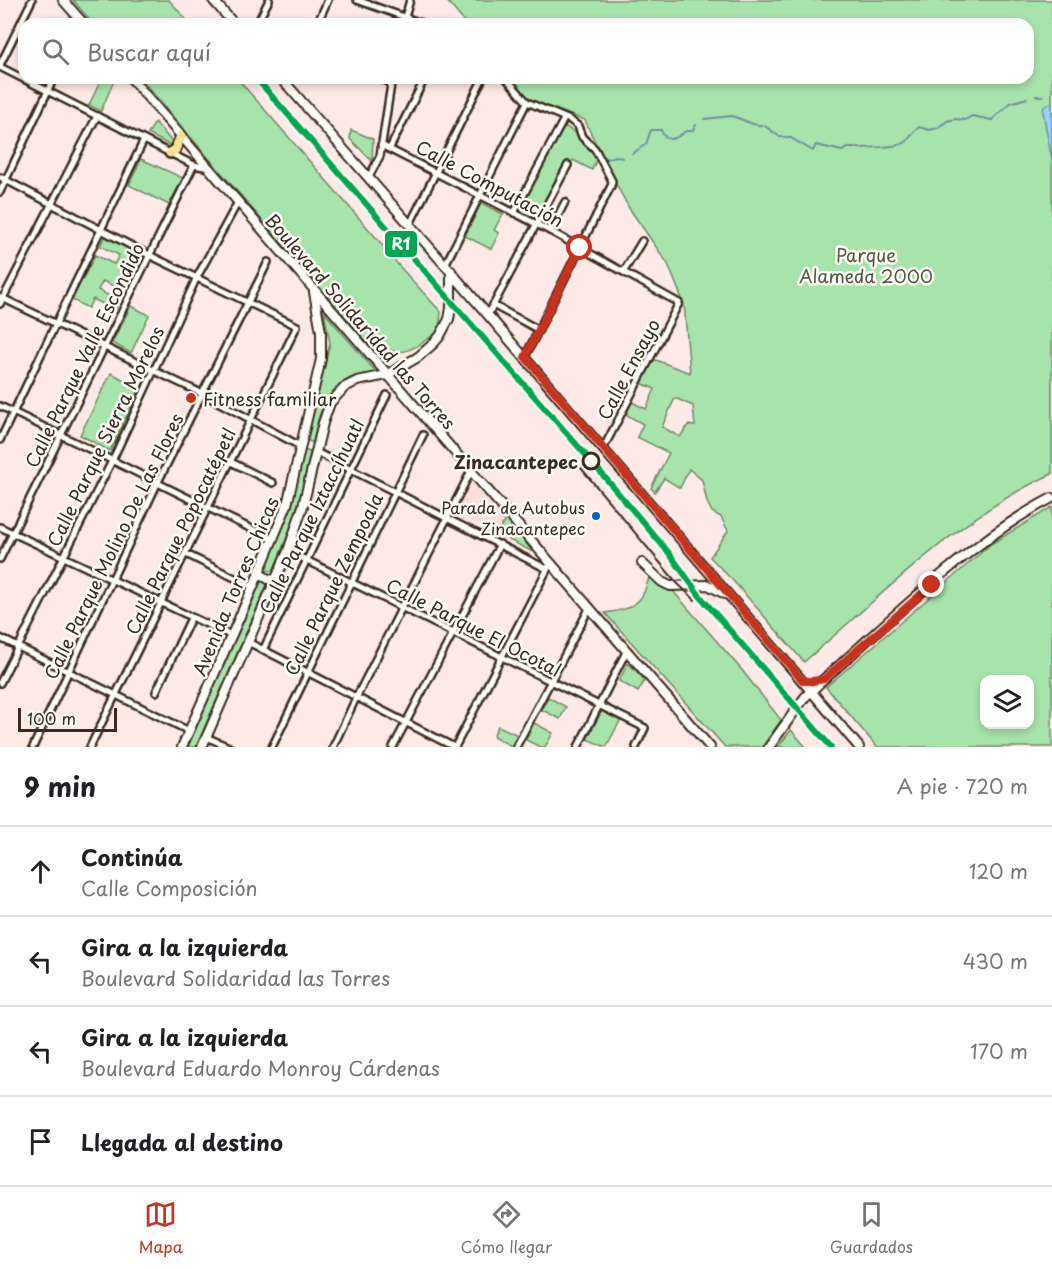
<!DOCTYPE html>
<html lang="es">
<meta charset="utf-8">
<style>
body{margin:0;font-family:"Playpen Sans",sans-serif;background:#f2f2f2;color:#202124}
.controls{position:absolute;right:18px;bottom:18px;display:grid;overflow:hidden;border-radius:12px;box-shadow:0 3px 9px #0003}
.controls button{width:54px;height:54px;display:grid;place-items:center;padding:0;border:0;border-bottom:2px solid #e0e0e0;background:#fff;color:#202124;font:30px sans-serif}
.scale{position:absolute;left:18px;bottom:15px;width:99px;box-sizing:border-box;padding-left:6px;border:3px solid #3b2a1e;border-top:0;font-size:16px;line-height:21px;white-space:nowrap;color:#3b2a1e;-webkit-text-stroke:4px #fdfcf7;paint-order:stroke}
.stop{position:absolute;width:18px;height:18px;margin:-14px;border:4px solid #c8321e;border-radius:50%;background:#fff}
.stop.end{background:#c8321e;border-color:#fff;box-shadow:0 2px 6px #0008}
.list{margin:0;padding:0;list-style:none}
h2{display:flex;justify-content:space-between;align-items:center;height:78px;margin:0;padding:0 24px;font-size:26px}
h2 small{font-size:20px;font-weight:400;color:#757577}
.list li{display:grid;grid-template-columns:39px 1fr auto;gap:18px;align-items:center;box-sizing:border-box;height:90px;padding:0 24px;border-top:2px solid #e0e0e0}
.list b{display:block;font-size:22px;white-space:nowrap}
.list p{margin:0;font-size:20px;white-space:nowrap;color:#757577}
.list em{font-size:20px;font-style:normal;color:#757577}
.icon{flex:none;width:33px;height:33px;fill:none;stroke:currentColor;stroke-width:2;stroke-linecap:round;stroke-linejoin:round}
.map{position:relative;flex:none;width:1052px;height:747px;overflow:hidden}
.search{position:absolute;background:#fff;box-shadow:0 3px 9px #0003;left:18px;right:18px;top:18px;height:66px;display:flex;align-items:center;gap:15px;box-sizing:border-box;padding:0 21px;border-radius:18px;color:#757577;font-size:22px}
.sheet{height:438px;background:#fff}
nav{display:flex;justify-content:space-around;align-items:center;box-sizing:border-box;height:84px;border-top:2px solid #e0e0e0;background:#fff;font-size:16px;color:#757577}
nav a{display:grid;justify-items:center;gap:3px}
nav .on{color:#c8321e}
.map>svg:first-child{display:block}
.built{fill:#fddeda}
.green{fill:#a7e4ac;stroke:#718765;stroke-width:1.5;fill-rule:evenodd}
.water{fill:#96d1f7;stroke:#728ea0;stroke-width:1.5}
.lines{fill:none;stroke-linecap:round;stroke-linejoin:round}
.stream{stroke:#728ea0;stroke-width:2}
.street-casing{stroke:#3b2a1e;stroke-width:10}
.secondary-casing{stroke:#3b2a1e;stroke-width:12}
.primary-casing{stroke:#3b2a1e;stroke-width:14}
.street{stroke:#fdfcf7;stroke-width:5}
.secondary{stroke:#fdfcf7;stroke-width:8}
.primary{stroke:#fadf96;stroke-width:9}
.rail{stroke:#3b2a1e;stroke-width:2}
.rail-1-casing{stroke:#fdfcf7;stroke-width:10}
.rail-1{stroke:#00a651;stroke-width:6}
.route{stroke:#c8321e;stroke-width:8}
.poi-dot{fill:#c8321e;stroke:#fdfcf7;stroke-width:2}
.stop-dot{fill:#fdfcf7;stroke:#3b2a1e;stroke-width:3}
.bus-dot{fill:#0065bd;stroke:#fdfcf7;stroke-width:2}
.labels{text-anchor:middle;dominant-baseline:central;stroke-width:5;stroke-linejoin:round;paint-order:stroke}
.bus-label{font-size:16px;fill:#3b2a1e;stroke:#fdfcf7;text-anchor:end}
.street-label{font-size:18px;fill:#3b2a1e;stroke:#fdfcf7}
.park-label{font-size:18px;fill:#565842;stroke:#fdfcf7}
.poi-label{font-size:18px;fill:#3b2a1e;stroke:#fdfcf7;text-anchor:start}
.stop-label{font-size:18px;font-weight:bold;fill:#3b2a1e;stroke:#fdfcf7;text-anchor:end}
.line-badge{stroke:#fdfcf7;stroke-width:2}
.badge-label{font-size:16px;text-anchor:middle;font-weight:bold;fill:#fff}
</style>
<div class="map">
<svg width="1052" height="747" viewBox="0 0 1052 747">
<rect width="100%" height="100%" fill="#fdeae6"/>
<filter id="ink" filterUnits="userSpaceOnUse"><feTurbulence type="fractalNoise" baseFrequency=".0167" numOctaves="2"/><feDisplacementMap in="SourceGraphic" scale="12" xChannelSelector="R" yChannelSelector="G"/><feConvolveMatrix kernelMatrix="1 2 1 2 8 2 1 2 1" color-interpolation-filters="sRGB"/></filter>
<g filter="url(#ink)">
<polygon class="built" points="472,483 506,519 497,534 455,513"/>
<g class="green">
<polygon points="73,0 169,0 190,24 93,24"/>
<path d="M446,0H1052V474C961,514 879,598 804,662L736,584L710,557L728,531L721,517L712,512L707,502L702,480L689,469L680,488L664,478L655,492L651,488L669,453L637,437L643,424L625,414L632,402L646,409L655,389L641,383L653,359L690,373L684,304L668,264L629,208L601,156L585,120L555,109L526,104L508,78H1028V24H466ZM675,398L693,406L695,426L688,425L680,437L662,427Z"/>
<polygon points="102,78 115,78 101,111 89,105"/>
<path d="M140,78H237L379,241L400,267L441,312L439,331C409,352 400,361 365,340Z"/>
<polygon points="155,122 172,142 169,145 148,134"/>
<path d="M563,125C578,133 588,144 597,158L592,170L573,160L570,164L566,163L536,219L518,211Z"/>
<polygon points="351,130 373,139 372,161 350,139"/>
<polygon points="141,159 183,178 169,205 129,185"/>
<polygon points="481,203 503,214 494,230 499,233 491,249 465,236"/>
<polygon points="105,236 142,255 124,291 103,281 98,290 119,301 115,310 93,299 88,308 72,300 95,255 114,264 119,255 100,246"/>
<polygon points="131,306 149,315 131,353 112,343"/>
<path d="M324,312L376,372C368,374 356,375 348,379C324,392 317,418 313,443L307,440L330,343Z"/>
<polygon points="111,373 140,388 110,451 80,435"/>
<polygon points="304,450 310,452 300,505 273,571 265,570 290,504"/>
<path d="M1052,507V747H877L826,687L991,544ZM984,680H1030V724H984Z"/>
<polygon points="506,519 533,552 497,534"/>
<path d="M652,567L741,669L781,720L762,747H725L605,613C641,608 643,600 652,567Z"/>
<polygon points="260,580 268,583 196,747 187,747"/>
<polygon points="628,663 645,680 638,692 619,681"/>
<polygon points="548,697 566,707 560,719 542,710"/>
<polygon points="602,711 621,719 606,747 587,739"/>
<polygon points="534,723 553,733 545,747 540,747 526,740"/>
<polygon points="498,726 518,735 511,746 493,736"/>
<polygon points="791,730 806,747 778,747"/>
</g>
<polygon class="water" points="1052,103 1052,161 1043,112 1044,106"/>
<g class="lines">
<g class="stream">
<polyline points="1036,96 1043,96"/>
<path d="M704,119L732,116L753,124L765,126L780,137L791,138L813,151L816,145L842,151L848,148C860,148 899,148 906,142C911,137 913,131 919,127L929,130L938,128L947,121L955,119L965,120L972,116L992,120L1010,103L1027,98"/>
<path d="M632,154L646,144L651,130H661C666,145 677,138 686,131H692L696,125"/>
<polyline points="600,155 606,159 616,156 622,158"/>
</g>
<defs>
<g id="street">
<polyline points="357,0 424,24"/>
<polyline points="257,24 269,0"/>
<polyline points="317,24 328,0"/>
<polyline points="403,24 410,0"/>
<polyline points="0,65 32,0"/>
<polyline points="0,67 170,153 194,165 209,168"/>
<polyline points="379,78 391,83"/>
<polyline points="506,78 527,102 570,120 578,126 582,137 595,149 612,181 611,186 525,357"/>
<polyline points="381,145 550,231 679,303 603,449"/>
<polyline points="390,148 425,78"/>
<polyline points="0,177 149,255 297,326 90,747"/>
<polyline points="369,177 380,156 392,78"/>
<polyline points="0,192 54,78"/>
<polyline points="514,213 564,119"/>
<polyline points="410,224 483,78"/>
<polyline points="550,231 565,202"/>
<polyline points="445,265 527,102"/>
<polyline points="624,271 642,241"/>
<polyline points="0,297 203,394 300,446"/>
<polyline points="0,304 97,116"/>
<polyline points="493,305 539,330"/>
<polyline points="488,315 568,165"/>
<path d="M0,406C92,449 181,496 273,539"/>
<polyline points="0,440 144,140"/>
<polyline points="316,452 547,569"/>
<polyline points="231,462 273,483"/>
<polyline points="0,527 232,636"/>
<polyline points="288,551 645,728 636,747"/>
<polyline points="186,554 253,587"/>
<polyline points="0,559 194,165"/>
<polyline points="0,638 189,731"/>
<polyline points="248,642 454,747"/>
<polyline points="263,650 387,395"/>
<polyline points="0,683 113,459 197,277 238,202"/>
<polyline points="156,692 191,618"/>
<polyline points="206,737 229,747"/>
<polyline points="33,747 158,482 268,262"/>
<polyline points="272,747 423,435"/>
<polyline points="333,747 356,698 471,471"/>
<polyline points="393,747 500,544"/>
<polyline points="455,747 549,566"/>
<polyline points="516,747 590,607"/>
<polyline points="578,747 627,650"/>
</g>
<g id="secondary">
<polyline points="63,0 84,24"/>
<polyline points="213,0 234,24"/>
<polyline points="131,78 710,747"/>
<polyline points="281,78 445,265 859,747"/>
<polyline points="642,563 662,582 670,586 708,585 725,594"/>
<polyline points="259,573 268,579 275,580"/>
<polyline points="182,747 253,587 287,505 321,359 321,332 314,292"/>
<polyline points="202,747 288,551 303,506 323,423 330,403 345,387 357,381 387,375 418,357 433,344 440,336 449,319 451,308 451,271"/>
<path d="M769,747L805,697L824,679C893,618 971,540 1052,498"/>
</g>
<polyline id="primary" points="170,153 175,150 181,136"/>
</defs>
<use href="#street" class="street-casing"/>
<use href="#secondary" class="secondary-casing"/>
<use href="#primary" class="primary-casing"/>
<use href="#street" class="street"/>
<use href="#secondary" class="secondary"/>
<use href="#primary" class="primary"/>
<g class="rail">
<polyline points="591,461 669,553 700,596 831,747"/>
<polyline points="581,468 677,583 695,600"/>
</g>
<defs>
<polyline id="rail-1" points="256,78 591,461 669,553 700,596 831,747"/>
</defs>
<use href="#rail-1" class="rail-1-casing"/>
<use href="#rail-1" class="rail-1"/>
</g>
</g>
<g class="lines" filter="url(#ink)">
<polyline class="route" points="580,248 525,357 803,681 813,681 824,679 932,585"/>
</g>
<circle class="poi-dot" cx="191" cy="398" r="6"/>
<circle class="stop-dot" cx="591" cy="461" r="8"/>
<circle class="bus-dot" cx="596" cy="516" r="5"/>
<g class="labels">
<g class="bus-label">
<text x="585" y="507">Parada de Autobus<tspan x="585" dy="21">Zinacantepec</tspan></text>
</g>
<g class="street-label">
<text transform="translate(490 183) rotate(28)">Calle Computación</text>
<text transform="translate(361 321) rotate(49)">Boulevard Solidaridad las Torres</text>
<text transform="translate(84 355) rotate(-64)">Calle Parque Valle Escondido</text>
<text transform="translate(628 369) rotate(-62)">Calle Ensayo</text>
<text transform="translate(105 436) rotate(-64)">Calle Parque Sierra Morelos</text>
<text transform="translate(311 516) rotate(-64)">Calle Parque Iztaccíhuatl</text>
<text transform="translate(180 531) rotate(-64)">Calle Parque Popocatépetl</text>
<text transform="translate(113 546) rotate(-64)">Calle Parque Molino De Las Flores</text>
<text transform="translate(333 584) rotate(-64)">Calle Parque Zempoala</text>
<text transform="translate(235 586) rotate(-67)">Avenida Torres Chicas</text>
<text transform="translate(474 627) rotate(27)">Calle Parque El Ocotal</text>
</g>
<g class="park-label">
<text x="866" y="254">Parque<tspan x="866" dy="21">Alameda 2000</tspan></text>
</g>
<g class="poi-label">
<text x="203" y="398">Fitness familiar</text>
</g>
<g class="stop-label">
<text x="578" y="461">Zinacantepec</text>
</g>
</g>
<rect class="line-badge" x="384" y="230" width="34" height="28" rx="6" fill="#00a651"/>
<g class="badge-label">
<text x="401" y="250">R1</text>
</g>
</svg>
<div class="controls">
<button><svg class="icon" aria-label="layers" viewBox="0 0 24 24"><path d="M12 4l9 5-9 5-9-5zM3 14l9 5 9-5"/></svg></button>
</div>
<div class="scale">100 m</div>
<div class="stop" style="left:580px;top:248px"></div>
<div class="stop end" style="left:932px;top:585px"></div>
<div class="search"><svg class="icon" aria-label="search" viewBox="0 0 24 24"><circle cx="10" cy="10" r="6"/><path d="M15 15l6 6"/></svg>Buscar aquí</div>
</div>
<section class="sheet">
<h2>9 min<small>A pie · 720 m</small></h2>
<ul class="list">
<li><svg class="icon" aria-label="ahead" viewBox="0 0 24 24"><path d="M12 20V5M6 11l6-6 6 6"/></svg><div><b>Continúa</b><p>Calle Composición</p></div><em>120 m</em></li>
<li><svg class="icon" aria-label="left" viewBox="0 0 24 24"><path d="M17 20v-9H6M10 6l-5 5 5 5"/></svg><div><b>Gira a la izquierda</b><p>Boulevard Solidaridad las Torres</p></div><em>430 m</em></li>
<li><svg class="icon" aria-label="left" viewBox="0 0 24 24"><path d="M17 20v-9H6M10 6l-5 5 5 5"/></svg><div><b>Gira a la izquierda</b><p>Boulevard Eduardo Monroy Cárdenas</p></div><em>170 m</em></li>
<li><svg class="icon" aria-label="arrive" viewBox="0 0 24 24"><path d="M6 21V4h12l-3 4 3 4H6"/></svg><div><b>Llegada al destino</b></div></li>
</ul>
</section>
<nav>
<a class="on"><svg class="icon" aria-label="map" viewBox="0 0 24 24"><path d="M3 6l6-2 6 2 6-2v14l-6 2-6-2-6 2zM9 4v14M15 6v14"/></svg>Mapa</a>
<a><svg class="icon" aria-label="directions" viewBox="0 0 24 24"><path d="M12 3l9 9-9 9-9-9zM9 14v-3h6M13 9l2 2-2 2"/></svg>Cómo llegar</a>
<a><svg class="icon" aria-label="saved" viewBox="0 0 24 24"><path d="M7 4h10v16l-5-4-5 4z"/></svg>Guardados</a>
</nav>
